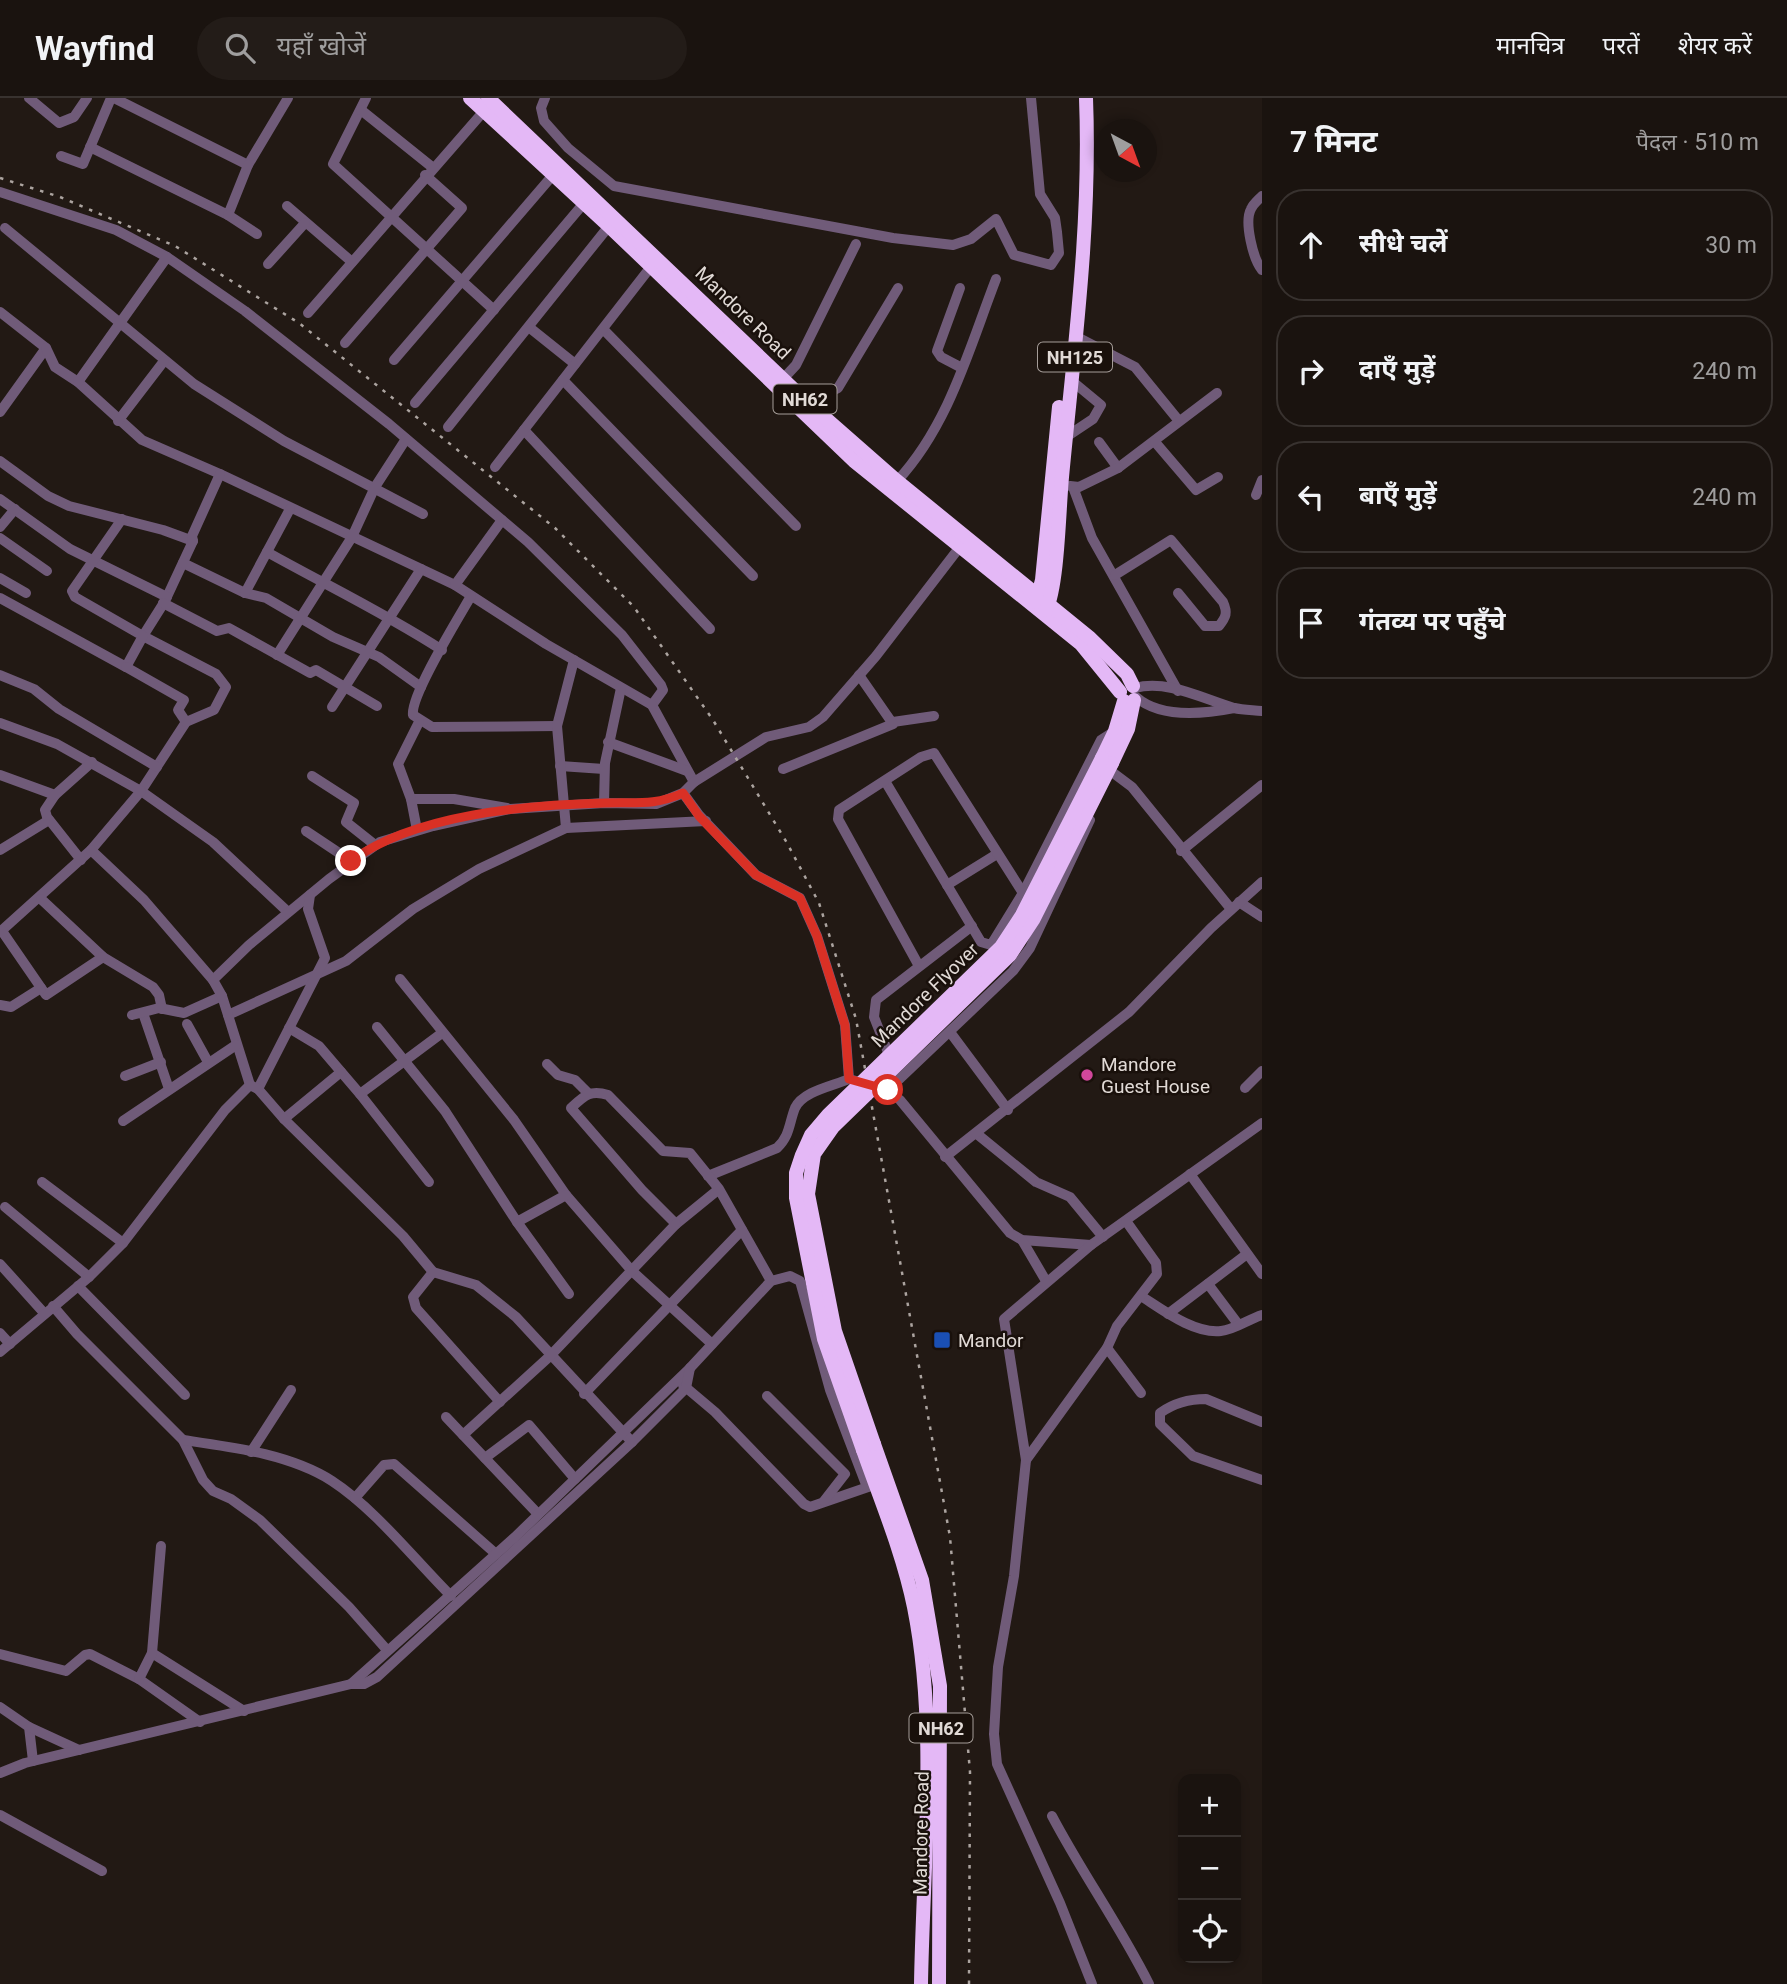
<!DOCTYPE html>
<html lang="hi">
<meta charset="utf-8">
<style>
body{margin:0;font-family:Roboto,"Noto Sans Devanagari",sans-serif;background:#231c18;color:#f1f3f6}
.controls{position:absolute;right:21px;bottom:21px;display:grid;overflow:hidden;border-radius:14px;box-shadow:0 4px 10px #0003}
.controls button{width:63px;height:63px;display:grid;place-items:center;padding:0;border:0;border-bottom:2px solid #38322f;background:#1a130f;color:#f1f3f6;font:35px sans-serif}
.compass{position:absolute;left:1094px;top:21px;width:63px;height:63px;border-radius:50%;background:#1a130f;box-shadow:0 4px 10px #0003;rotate:139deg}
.stop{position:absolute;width:21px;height:21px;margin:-16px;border:5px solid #d93025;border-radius:50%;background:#fff}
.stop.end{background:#d93025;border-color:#fff;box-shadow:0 2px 7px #0008}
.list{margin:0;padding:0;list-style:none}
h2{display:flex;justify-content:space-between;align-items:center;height:91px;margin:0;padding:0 28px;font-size:30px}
h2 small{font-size:23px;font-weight:400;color:#9f9e9e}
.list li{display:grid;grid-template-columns:46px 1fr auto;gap:21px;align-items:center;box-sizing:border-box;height:112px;margin:0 14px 14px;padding:0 14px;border:2px solid #38322f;border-radius:28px}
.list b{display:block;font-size:26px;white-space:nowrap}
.list em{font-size:23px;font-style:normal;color:#9f9e9e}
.icon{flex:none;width:38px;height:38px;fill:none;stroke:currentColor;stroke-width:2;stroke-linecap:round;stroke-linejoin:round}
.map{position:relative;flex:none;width:1262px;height:1886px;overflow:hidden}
header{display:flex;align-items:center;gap:42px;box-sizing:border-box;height:98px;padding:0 35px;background:#1a130f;border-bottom:2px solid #38322f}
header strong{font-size:33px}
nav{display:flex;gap:38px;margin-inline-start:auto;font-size:24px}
.search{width:490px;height:63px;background:#231c18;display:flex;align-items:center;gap:18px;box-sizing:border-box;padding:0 24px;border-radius:38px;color:#9f9e9e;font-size:26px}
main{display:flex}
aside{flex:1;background:#1a130f}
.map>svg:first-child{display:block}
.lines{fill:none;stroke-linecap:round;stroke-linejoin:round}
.minor{stroke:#705b79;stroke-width:10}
.highway{stroke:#e4b8f6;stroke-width:14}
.rail{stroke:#aca4a0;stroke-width:2.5;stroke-dasharray:3.5 7;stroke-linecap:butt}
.highway-bridge{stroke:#e4b8f6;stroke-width:14}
.route{stroke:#d93025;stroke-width:9}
.hotel-dot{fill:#d1479c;stroke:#19100b;stroke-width:2.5}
.transit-dot{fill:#1a4fb4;stroke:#19100b;stroke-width:2.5}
.labels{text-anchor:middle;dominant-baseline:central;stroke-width:5;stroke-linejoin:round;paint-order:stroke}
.shield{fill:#19100b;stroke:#a59d99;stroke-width:2}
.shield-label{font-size:18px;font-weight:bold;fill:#e1dad6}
.street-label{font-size:19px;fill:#e1dad6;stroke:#19100b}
.poi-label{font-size:19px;fill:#e1dad6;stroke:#19100b;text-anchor:start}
</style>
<header>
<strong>Wayfind</strong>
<div class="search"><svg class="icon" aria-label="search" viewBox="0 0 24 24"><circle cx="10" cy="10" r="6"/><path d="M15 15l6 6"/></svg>यहाँ खोजें</div>
<nav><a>मानचित्र</a><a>परतें</a><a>शेयर करें</a></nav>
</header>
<main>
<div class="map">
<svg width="1262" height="1886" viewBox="0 0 1262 1886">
<rect width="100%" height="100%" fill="#221914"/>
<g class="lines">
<g class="minor">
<polyline points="29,0 59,25 74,19 87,0"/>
<polyline points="114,0 248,67 288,0"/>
<polyline points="366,0 333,66 494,212"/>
<polyline points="545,0 541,10 544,23 568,50 614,88 893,140 953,147 971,141 996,121 1014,157 1051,167 1059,155 1057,134 1055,120 1040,96 1031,0"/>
<polyline points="361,12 432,69"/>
<polyline points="90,49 228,117 248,67"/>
<polyline points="61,58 83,66 111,0"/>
<polyline points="0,94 116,132 167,159 245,213 389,326 528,444 622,537 661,587 663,592 652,607"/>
<path d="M1262,98C1258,102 1253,106 1251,111C1244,124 1253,161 1262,172"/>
<polyline points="287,108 352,164"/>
<polyline points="228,117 257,136"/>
<polyline points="5,130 194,286 284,343 423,416"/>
<polyline points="268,166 305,125"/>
<polyline points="960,190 937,253 941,259 962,270"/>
<polyline points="0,214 46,250 0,314"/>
<polyline points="308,215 484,13"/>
<polyline points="530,230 575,266"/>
<polyline points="603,231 796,428"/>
<polyline points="1077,239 1135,269 1179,323"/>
<polyline points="345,245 462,110 425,77"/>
<polyline points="46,250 55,269 78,284 142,342 220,376 455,487 546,546 652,607 694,684"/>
<polyline points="394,262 553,77"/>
<polyline points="783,281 796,267 856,146"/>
<polyline points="563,282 753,478"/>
<polyline points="78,284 167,159"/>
<polyline points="807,304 812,293 826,296 838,290 898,190"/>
<polyline points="415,305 584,105"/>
<polyline points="118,323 164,263"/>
<polyline points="448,329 609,128"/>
<polyline points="524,332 710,531"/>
<polyline points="1066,339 1093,321 1101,307 1072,283"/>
<polyline points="1099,344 1118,370 1217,295"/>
<polyline points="1155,344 1196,392 1218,379"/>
<polyline points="0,363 48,398 69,408 163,432 193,443"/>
<polyline points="495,369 653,166"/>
<polyline points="220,376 192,438 193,443 165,503 143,538 216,576 226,589 214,612 186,624 141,693 213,744 288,814"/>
<path d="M897,383C949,327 969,251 996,181"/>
<polyline points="1070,388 1079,389 1118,370"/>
<polyline points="1073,389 1092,440 1178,593"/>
<polyline points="1256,397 1262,382"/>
<polyline points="0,401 70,451 167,499"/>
<polyline points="0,429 15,411"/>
<polyline points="0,440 47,473"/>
<path d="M267,454C326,487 385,515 442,552"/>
<polyline points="183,465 245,495 266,500 333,539 379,559 421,589"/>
<path d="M1115,477L1171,442L1223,504C1228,515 1226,519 1219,528H1205L1178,495"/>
<polyline points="0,480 26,495"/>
<polyline points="455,487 502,422"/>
<polyline points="245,495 290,411"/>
<path d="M471,498C459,519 410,598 413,617L432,629L557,628"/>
<polyline points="0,500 126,569 143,538 75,499 72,493 122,421"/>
<polyline points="163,505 217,533 229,530 310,575 316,572 377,608"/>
<polyline points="277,557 352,439 375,389 406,341"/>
<polyline points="126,569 184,602 178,612 186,624"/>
<polyline points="0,577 34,591 59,611 157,669"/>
<path d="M1135,590C1167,581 1203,601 1234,610C1243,612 1253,612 1262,613"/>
<path d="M1136,599C1161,621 1204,616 1234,610"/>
<polyline points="332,609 421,471"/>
<polyline points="893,624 934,618"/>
<polyline points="0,625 57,646 141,693 91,752 0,834"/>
<polyline points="608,644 687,673"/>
<polyline points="560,668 604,671"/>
<polyline points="783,671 893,626 859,577"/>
<polyline points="1112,674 1132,689 1231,811"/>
<polyline points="0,677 55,697"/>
<polyline points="312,678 354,705 346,724 375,747"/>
<polyline points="885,683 981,844 991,847 1023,795 1101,642 1115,633"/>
<polyline points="683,695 699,717 756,777 800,800 817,838 845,927 849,981 888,992 900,1002 1010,1135 1022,1142 1091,1147 1262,1025"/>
<polyline points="411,701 454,701 507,710"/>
<polyline points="604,705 605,665 621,590"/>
<polyline points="566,730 557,628 574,562"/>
<polyline points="417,732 411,701 398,666 419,624"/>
<polyline points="306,733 351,763"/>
<polyline points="0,752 49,722"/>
<polyline points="91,752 144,802 213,882"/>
<polyline points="1181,753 1262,687"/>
<polyline points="81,762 47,719 45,712 55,697 92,664"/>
<polyline points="947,787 997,756"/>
<polyline points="41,801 103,859 153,889 159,897 162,911"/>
<polyline points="1239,804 1262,819"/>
<polyline points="2,833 46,897 103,859"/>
<polyline points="919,868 838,721 839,712 921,659 934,655 1023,795"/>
<polyline points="400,881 514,1022 566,1097 632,1173 712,1246"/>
<polyline points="0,907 11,909 41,890"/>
<polyline points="143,915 169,991"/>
<polyline points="132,917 159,910 184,915 222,898"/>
<polyline points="228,917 346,863 413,811 479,771 566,730 706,723"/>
<polyline points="187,926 208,964"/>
<polyline points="377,929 445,1013 517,1124 566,1097"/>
<polyline points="289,930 319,948 360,996 442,935"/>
<polyline points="950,934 1008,1012"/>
<polyline points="891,962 874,919 876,902 972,828"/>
<polyline points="547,966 558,977 575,982 588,995"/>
<polyline points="125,978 161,964"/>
<polyline points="250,987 222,898 213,882 249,847 329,781 380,744 433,728 510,711 604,705 656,706 683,695 694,684 766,639 809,629 823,619 876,558 959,450"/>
<polyline points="1245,990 1262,973"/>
<polyline points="258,991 325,860 308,811 310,797"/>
<polyline points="888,992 1013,873 1030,850 1090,722"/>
<polyline points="360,996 429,1084"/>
<polyline points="284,1021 341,974"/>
<polyline points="123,1023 236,947"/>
<polyline points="977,1036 1036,1084 1070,1099 1103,1139"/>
<polyline points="945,1059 1129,914 1211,830 1262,784"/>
<polyline points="1190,1076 1262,1176"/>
<path d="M708,1078L777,1050C790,1038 789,1025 795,1010C803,993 833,988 849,981"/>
<polyline points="42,1084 123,1145"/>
<path d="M719,1091L676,1126L642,1092L571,1010C584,998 590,991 608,997L663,1053L690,1055L719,1091L771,1183"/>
<polyline points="5,1109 89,1179"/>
<polyline points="517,1124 569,1196"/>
<polyline points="1022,1142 1046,1183"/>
<polyline points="1091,1147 1004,1221 1026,1362 1014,1478 998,1569 994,1636 997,1666 1060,1805 1092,1886"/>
<polyline points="0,1166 44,1215"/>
<polyline points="433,1174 413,1199 416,1210 500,1304"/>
<polyline points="1208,1186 1238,1226"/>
<polyline points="78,1188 185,1297"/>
<path d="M1141,1198C1163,1212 1194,1236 1221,1233C1234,1232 1249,1221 1262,1217"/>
<polyline points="53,1208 77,1236 183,1342 203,1382 213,1393 231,1401 260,1422 349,1509 387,1552"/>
<polyline points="1168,1216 1247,1156"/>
<polyline points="0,1235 10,1246"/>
<polyline points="1107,1250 1141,1295"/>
<polyline points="0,1254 89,1179 123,1145 225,1012 250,987 258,991 284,1021 403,1138 433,1174 476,1187 516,1219 632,1344"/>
<polyline points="683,1287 715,1314 804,1406 810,1409 871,1388"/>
<polyline points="584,1296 742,1132"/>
<polyline points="767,1298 845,1376 824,1403"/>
<polyline points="446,1319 538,1416"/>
<path d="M1262,1324L1206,1301C1189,1301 1174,1305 1160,1315V1326L1193,1358L1262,1382"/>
<polyline points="463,1337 550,1258 676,1126"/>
<path d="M183,1342C231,1349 290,1356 332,1383C375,1411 414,1461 451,1498"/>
<polyline points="251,1354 291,1292"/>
<polyline points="485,1360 529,1327 575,1381"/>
<polyline points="1026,1362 1107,1250 1117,1228 1157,1176 1156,1165 1126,1123"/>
<polyline points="355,1400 384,1367 394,1366 496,1456"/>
<polyline points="161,1448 152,1555 244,1613"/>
<polyline points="0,1556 66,1573 85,1557 90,1556 139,1581 200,1624"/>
<polyline points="139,1581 152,1555"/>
<polyline points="351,1586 515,1439 690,1270 771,1183 790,1178 800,1183 830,1292 867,1389"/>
<polyline points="0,1609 29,1629 33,1663"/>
<polyline points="29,1629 79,1652"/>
<polyline points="0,1675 25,1665 351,1586 364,1586 377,1579 632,1344 686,1290 690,1270"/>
<polyline points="0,1717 102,1773"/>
<path d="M1052,1718C1082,1775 1120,1828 1149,1886"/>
</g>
<g class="highway">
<polyline points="470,0 609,128 854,363 1081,546 1120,594"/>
<polyline points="488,0 807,304 897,383 1090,540 1127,576 1133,588"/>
<polyline points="1036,504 1042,482 1059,309"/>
<path d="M1046,512C1058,487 1059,410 1062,379C1074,252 1091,128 1086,0"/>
<polyline points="1102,660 1115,633 1124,603"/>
<polyline points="1112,665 1128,631 1134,602"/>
<polyline points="874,1346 922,1482 940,1588 939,1886"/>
<path d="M863,1352C881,1403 903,1455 914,1509C938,1629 923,1763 921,1886"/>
</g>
<polyline class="rail" points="0,80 60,99 175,148 299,225 555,430 634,509 713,622 787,745 819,805 856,921 950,1439 970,1674 969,1886"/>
<g class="highway-bridge">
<polyline points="874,1346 835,1233 808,1096 814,1056 833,1029 1010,857 1033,822 1112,665"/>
<polyline points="863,1352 824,1241 796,1100 796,1075 802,1057 811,1037 828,1017 1001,849 1022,817 1102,660"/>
</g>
</g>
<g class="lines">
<path class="route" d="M351,763C415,716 526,707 605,705C636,704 654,708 683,695L699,718L756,777L800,800L817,838L845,927L849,981L888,992"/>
</g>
<circle class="hotel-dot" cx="1087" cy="977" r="7"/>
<rect class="transit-dot" x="933" y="1233" width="18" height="18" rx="3.5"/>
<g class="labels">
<g class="shield">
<rect x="1038" y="244.5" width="74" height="29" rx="5"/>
<rect x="773.5" y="286.5" width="63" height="29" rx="5"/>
<rect x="909.5" y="1615.5" width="63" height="29" rx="5"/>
</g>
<g class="shield-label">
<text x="1075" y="259">NH125</text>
<text x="805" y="301">NH62</text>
<text x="941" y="1630">NH62</text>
</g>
<g class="street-label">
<text transform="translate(743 215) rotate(44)">Mandore Road</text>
<text transform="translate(925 897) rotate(-44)">Mandore Flyover</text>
<text transform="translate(921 1735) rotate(-89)">Mandore Road</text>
</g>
<g class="poi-label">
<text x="1101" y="966">Mandore<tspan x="1101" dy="22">Guest House</tspan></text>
<text x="958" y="1242">Mandor</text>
</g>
</g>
</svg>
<div class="controls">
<button>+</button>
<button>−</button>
<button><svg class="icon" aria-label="locate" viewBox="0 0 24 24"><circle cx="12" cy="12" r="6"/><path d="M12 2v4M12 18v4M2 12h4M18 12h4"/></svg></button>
</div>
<svg class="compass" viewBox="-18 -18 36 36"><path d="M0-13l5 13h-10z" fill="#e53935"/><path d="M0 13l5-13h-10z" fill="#9f9e9e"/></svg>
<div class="stop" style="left:888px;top:992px"></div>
<div class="stop end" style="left:351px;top:763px"></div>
</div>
<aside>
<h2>7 मिनट<small>पैदल · 510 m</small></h2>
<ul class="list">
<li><svg class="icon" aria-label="ahead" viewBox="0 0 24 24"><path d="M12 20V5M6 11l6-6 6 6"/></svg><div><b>सीधे चलें</b></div><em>30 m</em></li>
<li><svg class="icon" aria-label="right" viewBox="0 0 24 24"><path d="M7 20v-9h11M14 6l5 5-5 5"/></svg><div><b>दाएँ मुड़ें</b></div><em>240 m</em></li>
<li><svg class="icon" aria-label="left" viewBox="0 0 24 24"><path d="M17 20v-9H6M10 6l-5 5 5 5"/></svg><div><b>बाएँ मुड़ें</b></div><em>240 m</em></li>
<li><svg class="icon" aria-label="arrive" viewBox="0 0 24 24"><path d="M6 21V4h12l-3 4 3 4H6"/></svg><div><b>गंतव्य पर पहुँचे</b></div></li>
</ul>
</aside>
</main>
